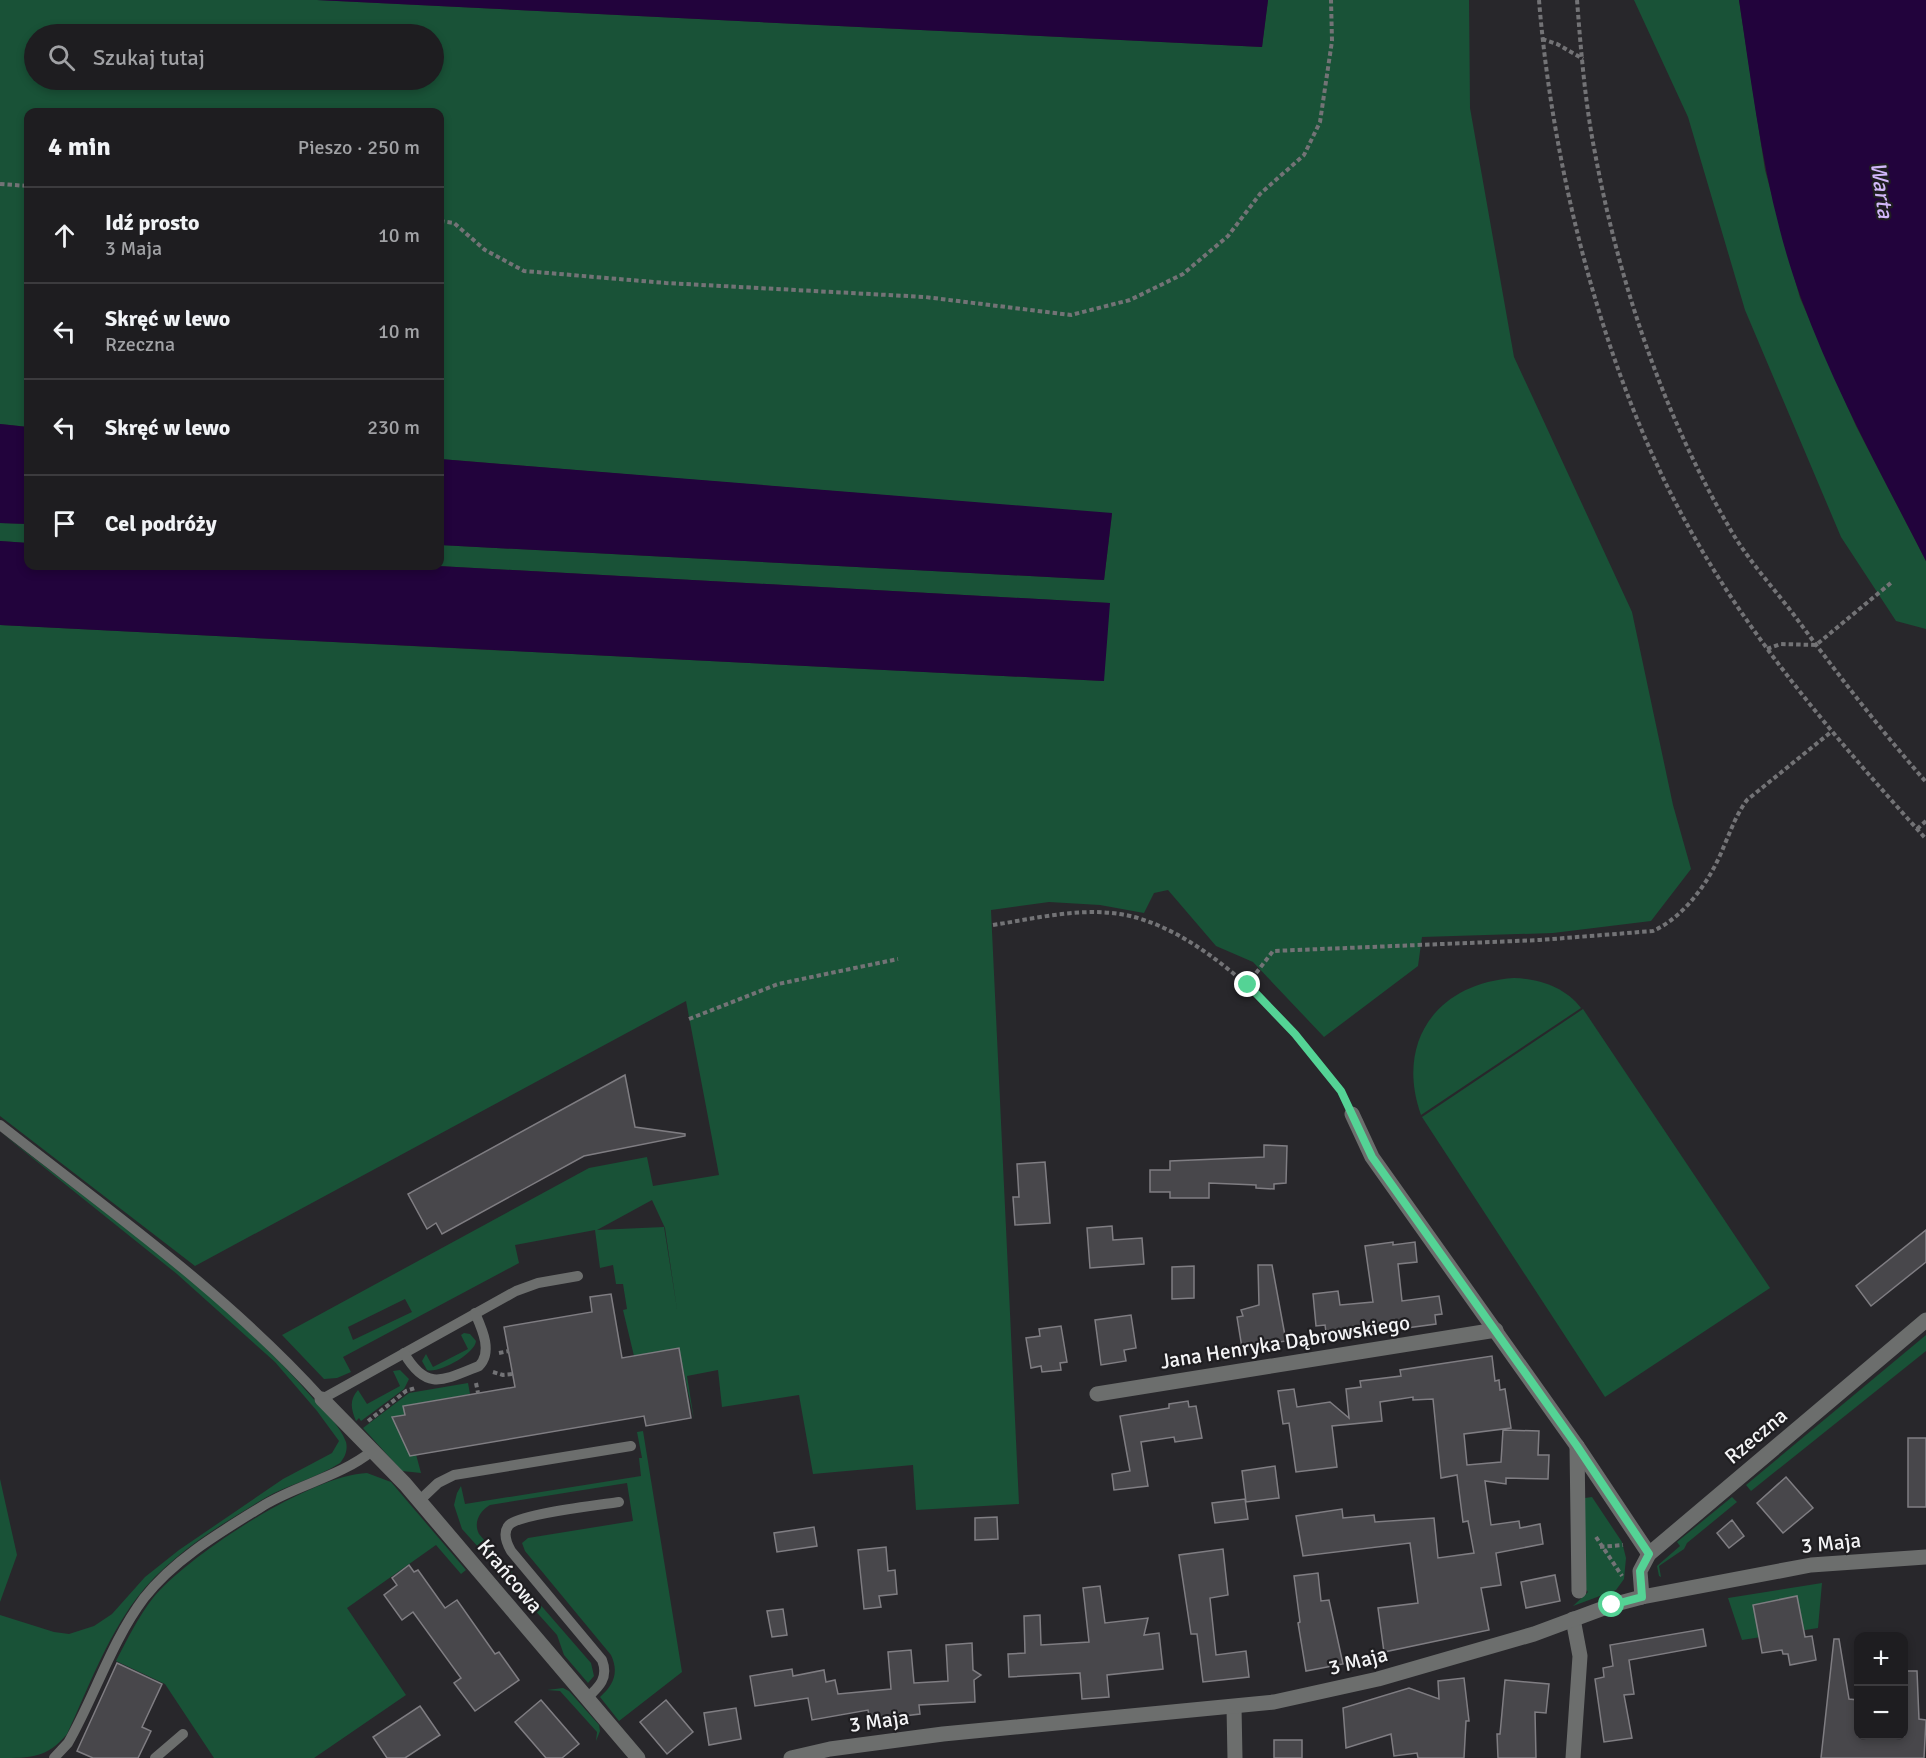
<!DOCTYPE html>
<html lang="pl">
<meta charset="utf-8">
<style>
body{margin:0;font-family:Signika,sans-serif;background:#262629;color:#f1f3f6}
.controls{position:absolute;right:18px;bottom:18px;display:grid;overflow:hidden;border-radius:12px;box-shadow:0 3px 9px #0003}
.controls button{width:54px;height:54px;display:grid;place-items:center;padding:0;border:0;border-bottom:2px solid #3c3b3e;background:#1e1d20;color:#f1f3f6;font:30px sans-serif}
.stop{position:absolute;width:18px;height:18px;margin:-14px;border:4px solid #54d395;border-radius:50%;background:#fff}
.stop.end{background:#54d395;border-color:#fff;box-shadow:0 2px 6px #0008}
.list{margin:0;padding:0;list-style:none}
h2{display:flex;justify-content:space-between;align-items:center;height:78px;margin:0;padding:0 24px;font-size:26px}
h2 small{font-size:20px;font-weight:400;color:#a1a2a5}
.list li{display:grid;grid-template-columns:39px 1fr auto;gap:18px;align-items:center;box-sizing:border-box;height:96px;padding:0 24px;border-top:2px solid #3c3b3e}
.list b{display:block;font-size:22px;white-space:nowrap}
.list p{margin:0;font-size:20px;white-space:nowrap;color:#a1a2a5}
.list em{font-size:20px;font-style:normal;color:#a1a2a5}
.icon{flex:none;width:33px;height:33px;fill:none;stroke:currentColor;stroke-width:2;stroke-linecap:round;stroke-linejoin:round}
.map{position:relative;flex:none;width:1926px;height:1758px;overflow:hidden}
.search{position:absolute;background:#1e1d20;box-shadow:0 3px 9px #0003;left:24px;top:24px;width:420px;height:66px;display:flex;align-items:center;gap:15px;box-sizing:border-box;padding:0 21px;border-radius:33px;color:#a1a2a5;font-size:22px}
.panel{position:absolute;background:#1e1d20;box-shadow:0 3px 9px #0003;left:24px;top:108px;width:420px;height:462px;border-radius:12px}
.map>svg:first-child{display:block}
.green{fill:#195237;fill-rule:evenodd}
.water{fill:#22033c}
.building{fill:#48474b;stroke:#7f7d82;stroke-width:1.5}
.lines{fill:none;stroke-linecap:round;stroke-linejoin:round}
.path{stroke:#737376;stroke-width:4;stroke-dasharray:4.5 3;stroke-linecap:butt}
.lane{stroke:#6c6e6d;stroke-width:10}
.street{stroke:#6c6e6d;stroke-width:15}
.route{stroke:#54d395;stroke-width:8}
.labels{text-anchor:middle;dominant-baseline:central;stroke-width:4.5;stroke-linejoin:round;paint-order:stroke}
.street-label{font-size:21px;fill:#f4f4f6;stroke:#1f1e21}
.water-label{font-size:22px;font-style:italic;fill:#d2b8f9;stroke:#1f1e21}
</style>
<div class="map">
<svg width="1926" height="1758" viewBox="0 0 1926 1758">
<rect width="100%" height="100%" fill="#28272b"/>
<g class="green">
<path d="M0,0H317L1262,47L1268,0H1469L1470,108L1514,357L1632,612L1673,805L1691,869L1651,921L1553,933L1422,937L1418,966L1324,1037L1253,962L1216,946L1168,890L1154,893L1144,913L1100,905L1049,902L991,910L1019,1504L916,1510L913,1465L813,1474L799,1395L722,1407L718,1370L687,1376L694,1420L679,1349L634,1356L623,1310L627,1309L623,1284H616L613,1265L600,1268L595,1230L515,1245L519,1263L343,1357L351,1372L337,1378L324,1379L282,1335L589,1168L647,1157L653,1186L719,1175L686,1001L195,1266L0,1116V625L1103,681L1109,603L438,566L440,545L1104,580L1112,514L440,459V112H28V427L0,424ZM34,34H434V80H34ZM652,1200L665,1228L677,1309L664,1227L597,1230ZM405,1299L412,1312L353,1340L348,1327Z"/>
<polygon points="1634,0 1739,0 1765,170 1800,298 1856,426 1926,561 1926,629 1896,621 1841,537 1745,310 1688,117"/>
<polygon points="0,523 28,524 28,543 0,541"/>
<path d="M1514,978C1539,979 1565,987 1581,1008L1421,1115C1395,1042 1437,983 1514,978Z"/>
<polygon points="1583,1009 1770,1288 1605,1397 1422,1117"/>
<path d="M0,1132C106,1214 221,1293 310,1395C322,1409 340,1425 346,1442C348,1450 345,1457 340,1463C317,1478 289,1484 265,1498C220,1525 168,1556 136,1599C106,1639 88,1689 67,1734C47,1758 31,1758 0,1758V1615L54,1632L69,1634L94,1626L112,1614L145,1577L179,1550L283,1479L332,1453L339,1441L317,1411L275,1362L177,1274Z"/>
<path d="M464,1333L470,1334L476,1341C475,1354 438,1374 427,1370L422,1361L426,1354L433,1367L468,1349L461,1335Z"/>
<polygon points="1926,1335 1926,1351 1751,1491 1746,1485"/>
<path d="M400,1370L409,1379L404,1389L361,1421L359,1418L356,1421C351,1409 349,1400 358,1390L367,1404L400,1386L393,1371Z"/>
<polygon points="468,1383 470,1394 403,1406 421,1473 402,1471 363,1428 409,1393"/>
<path d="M643,1431L682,1672L619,1721L600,1697C614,1685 619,1672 611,1655L525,1551L522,1543L528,1538L633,1521L627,1483L490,1505C480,1511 473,1522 479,1534L591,1663L594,1676L588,1683L564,1655L557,1635L462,1529L454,1505L457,1493L461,1486L465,1504L641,1476L639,1458H642L637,1432Z"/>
<path d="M367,1473L391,1482L466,1570L461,1574L436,1545L347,1608L406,1695L314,1758H214L165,1684L116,1661C127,1640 138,1617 153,1598C188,1555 311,1475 367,1473Z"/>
<polygon points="0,1479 17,1555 0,1602"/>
<polygon points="1592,1497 1622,1542 1626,1558 1624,1579 1616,1590 1573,1606 1588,1592 1584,1587 1585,1498"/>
<polygon points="1732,1497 1737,1502 1687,1543 1684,1549 1659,1566 1661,1577 1659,1576 1657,1566 1680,1546 1677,1542"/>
<polygon points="1822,1583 1818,1628 1742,1640 1728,1598"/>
<polygon points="563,1688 569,1691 599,1725 600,1731 596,1741 597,1732 560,1691 547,1690"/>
</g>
<g class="water">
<polygon points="317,0 1268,0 1262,47"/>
<path d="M1739,0H1926V561C1882,475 1834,389 1801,298C1766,203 1754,100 1739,0Z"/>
<polygon points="0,424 28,427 28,524 0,523"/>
<polygon points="440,459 1112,513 1104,580 440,545"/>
<polygon points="0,541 28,543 28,566 438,566 1110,603 1104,681 0,625"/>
</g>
<g class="building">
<polygon points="625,1075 635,1127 685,1134 685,1136 584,1156 442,1234 436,1223 427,1229 408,1194"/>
<polygon points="1264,1145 1287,1146 1286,1183 1274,1184 1274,1189 1256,1188 1256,1185 1209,1183 1209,1198 1170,1198 1170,1192 1150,1192 1150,1170 1170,1170 1170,1161 1264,1157"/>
<polygon points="1045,1162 1050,1223 1015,1225 1013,1197 1019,1197 1017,1164"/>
<polygon points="1112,1226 1113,1240 1142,1238 1144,1264 1090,1268 1087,1228"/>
<polygon points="1926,1230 1926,1262 1871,1306 1856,1286"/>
<polygon points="1393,1242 1393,1245 1415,1242 1417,1262 1398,1264 1402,1301 1439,1296 1442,1314 1435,1315 1436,1324 1377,1332 1376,1325 1326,1332 1325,1325 1316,1326 1313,1294 1338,1291 1340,1305 1373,1302 1365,1246"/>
<polygon points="1258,1265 1272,1265 1286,1341 1242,1348 1237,1317 1243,1316 1241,1310 1259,1305"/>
<polygon points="1194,1266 1194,1298 1172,1299 1172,1267"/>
<polygon points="611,1294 622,1358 679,1348 691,1418 646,1426 644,1416 410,1456 392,1417 405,1415 403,1406 515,1387 504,1327 592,1312 590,1297"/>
<polygon points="1131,1315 1136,1348 1124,1350 1126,1361 1101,1365 1095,1320"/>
<polygon points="1061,1326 1067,1362 1060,1363 1061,1370 1042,1372 1041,1366 1031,1368 1026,1338 1040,1336 1039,1329"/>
<polygon points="1492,1356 1495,1381 1499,1380 1500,1390 1505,1389 1511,1428 1464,1434 1467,1465 1501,1462 1503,1430 1539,1431 1538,1455 1549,1455 1548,1479 1506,1478 1506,1484 1485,1481 1491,1525 1519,1521 1520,1528 1540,1524 1543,1544 1496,1553 1501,1585 1481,1588 1489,1630 1384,1652 1378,1608 1418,1603 1410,1543 1303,1556 1296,1516 1342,1509 1343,1518 1374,1515 1375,1522 1434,1518 1438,1558 1474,1553 1468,1521 1463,1522 1457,1475 1441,1478 1433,1399 1413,1400 1413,1397 1380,1402 1382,1421 1332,1426 1337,1467 1296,1472 1289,1423 1283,1424 1278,1391 1294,1389 1297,1407 1330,1402 1349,1418 1346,1389 1361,1387 1360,1381 1401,1376 1400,1370"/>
<polygon points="1188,1401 1189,1407 1196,1406 1202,1438 1175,1442 1174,1437 1141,1442 1148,1486 1114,1490 1112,1474 1130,1471 1120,1416 1169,1408 1169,1404"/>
<rect x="1908" y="1438" width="18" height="69"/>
<polygon points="1275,1466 1279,1498 1246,1502 1242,1471"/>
<polygon points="1786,1477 1813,1508 1783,1533 1757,1503"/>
<polygon points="1245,1499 1248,1519 1215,1523 1212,1503"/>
<polygon points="997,1517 998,1539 975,1540 975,1518"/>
<polygon points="1732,1520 1744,1536 1729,1548 1717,1533"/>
<polygon points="814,1527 817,1546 777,1552 774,1533"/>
<polygon points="886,1547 888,1571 895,1570 897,1594 879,1596 881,1607 864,1609 858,1550"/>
<polygon points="1223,1549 1228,1595 1210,1598 1216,1655 1246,1651 1249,1677 1203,1682 1197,1634 1191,1634 1179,1555"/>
<polygon points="409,1565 414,1572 418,1570 445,1608 457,1600 495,1654 499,1652 519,1680 475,1711 454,1683 461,1678 413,1612 402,1620 384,1595 397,1585 392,1578"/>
<polygon points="1318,1573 1321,1601 1329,1600 1343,1664 1306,1671 1298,1623 1300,1622 1294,1576"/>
<polygon points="1555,1575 1560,1601 1526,1608 1521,1582"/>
<polygon points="1100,1586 1105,1623 1148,1618 1144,1635 1159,1633 1163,1669 1107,1675 1109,1697 1082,1699 1080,1673 1009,1677 1008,1654 1025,1653 1024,1616 1040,1615 1041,1645 1089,1642 1083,1588"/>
<polygon points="1797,1596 1805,1637 1812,1636 1816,1660 1790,1665 1788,1654 1783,1654 1782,1650 1762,1653 1753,1605"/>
<polygon points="783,1609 787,1635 772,1637 767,1611"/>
<polygon points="1703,1629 1706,1646 1629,1660 1634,1694 1624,1695 1632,1738 1604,1742 1595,1679 1604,1677 1603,1668 1613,1666 1610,1645"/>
<polygon points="1834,1639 1839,1639 1849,1699 1858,1700 1858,1736 1904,1736 1904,1671 1917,1671 1919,1719 1926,1720 1924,1758 1821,1758"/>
<polygon points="972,1643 973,1670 981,1675 974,1680 975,1702 919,1705 920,1714 870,1720 868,1710 812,1720 808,1698 755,1706 750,1676 792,1669 793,1676 824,1670 826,1682 835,1680 838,1694 891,1689 888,1652 911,1650 914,1683 948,1681 946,1645"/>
<polygon points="117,1663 162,1684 142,1727 151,1731 138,1758 93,1758 77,1751"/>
<polygon points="1464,1678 1469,1721 1466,1721 1464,1758 1418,1758 1417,1753 1394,1756 1391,1734 1346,1748 1343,1708 1409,1688 1439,1699 1438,1681"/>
<polygon points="1505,1680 1549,1684 1546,1713 1535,1712 1536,1758 1498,1758 1497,1734 1500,1734"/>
<polygon points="541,1700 579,1744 562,1758 546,1758 515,1722"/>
<polygon points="666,1700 693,1732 667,1754 640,1722"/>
<polygon points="420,1706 440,1735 405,1758 387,1758 373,1737"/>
<polygon points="736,1708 741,1739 709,1745 704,1713"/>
<rect x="1274" y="1740" width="28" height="18"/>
</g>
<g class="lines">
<g class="path">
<path d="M1539,0C1553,172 1604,375 1688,526C1752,642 1838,741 1926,839"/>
<path d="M1577,0C1581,51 1585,103 1595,153C1619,282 1663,414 1729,527C1747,559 1772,586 1794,615C1836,672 1879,728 1926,782"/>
<polyline points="1542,39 1557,44 1583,59"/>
<polyline points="0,184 28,186"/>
<polyline points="440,221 454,223 485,250 524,271 666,283 925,297 1071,315 1130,300 1183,274 1228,236 1260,194 1304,155 1320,122 1332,41 1331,0"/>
<polyline points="1767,649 1781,644 1816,645 1892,582"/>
<polyline points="1917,829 1926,821"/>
<path d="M993,925C1032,919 1073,909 1112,913C1200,921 1300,1030 1347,1100"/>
<path d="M1247,985L1273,951L1540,940L1653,931C1686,916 1711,879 1724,846C1731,830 1736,815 1747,800L1831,732"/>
<polyline points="689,1019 778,984 898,959"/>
<polyline points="499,1353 509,1351"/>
<polyline points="493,1372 503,1375 513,1374"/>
<polyline points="476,1383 478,1393"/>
<polyline points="368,1421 406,1391 415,1388"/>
<polyline points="1596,1537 1622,1576"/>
<polyline points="1600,1547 1623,1545"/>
</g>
<g class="lane">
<path d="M0,1125C111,1212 227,1294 322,1399L516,1291L538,1283L578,1276"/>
<path d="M404,1353C426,1391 442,1381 479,1366C493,1352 482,1329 475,1313"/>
<polyline points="419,1501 438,1483 454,1475 631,1446"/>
<path d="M587,1698C599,1687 609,1678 602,1660L511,1551C507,1544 502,1533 509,1525C519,1514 599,1505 619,1502"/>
<path d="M54,1758L68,1743C95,1696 111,1642 144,1598C175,1558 224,1530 266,1504C300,1484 341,1476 372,1451"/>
<polyline points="155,1758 183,1734"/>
</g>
<g class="street">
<polyline points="1352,1114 1372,1157 1577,1446 1649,1554"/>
<polyline points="1097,1394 1496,1330"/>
<polyline points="322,1399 405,1484 638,1758"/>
<polyline points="1577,1446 1579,1591"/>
<polyline points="1642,1597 1640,1571 1649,1554 1926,1320"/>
<polyline points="1573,1619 1580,1656 1573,1758"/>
<polyline points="1234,1707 1235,1758"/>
<polyline points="791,1758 830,1749 943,1734 1274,1702 1378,1679 1534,1634 1612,1605 1642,1597 1811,1565 1926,1557"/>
</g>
</g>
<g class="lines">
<polyline class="route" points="1248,985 1295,1034 1341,1091 1372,1157 1577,1446 1649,1554 1640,1571 1642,1597 1612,1605"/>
</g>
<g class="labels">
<g class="street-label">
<text transform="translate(1285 1342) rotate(-9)">Jana Henryka Dąbrowskiego</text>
<text transform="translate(1756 1436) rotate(-40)">Rzeczna</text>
<text transform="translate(1831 1543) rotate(-6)">3 Maja</text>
<text transform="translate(510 1576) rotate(50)">Krańcowa</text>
<text transform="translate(1358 1661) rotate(-14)">3 Maja</text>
<text transform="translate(879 1721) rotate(-8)">3 Maja</text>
</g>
<g class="water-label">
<text transform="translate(1882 190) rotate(82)">Warta</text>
</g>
</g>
</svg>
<div class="controls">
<button>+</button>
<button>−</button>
</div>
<div class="stop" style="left:1612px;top:1605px"></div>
<div class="stop end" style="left:1248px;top:985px"></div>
<div class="search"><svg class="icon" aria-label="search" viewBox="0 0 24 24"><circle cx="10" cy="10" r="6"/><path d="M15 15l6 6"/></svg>Szukaj tutaj</div>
<section class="panel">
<h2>4 min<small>Pieszo · 250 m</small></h2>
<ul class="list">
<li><svg class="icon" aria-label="ahead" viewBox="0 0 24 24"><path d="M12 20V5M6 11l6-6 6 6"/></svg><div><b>Idź prosto</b><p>3 Maja</p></div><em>10 m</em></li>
<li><svg class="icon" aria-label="left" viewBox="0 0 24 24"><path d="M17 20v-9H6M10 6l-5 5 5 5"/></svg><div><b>Skręć w lewo</b><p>Rzeczna</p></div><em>10 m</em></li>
<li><svg class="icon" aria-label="left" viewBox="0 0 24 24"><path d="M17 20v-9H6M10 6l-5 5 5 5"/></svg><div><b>Skręć w lewo</b></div><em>230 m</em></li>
<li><svg class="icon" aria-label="arrive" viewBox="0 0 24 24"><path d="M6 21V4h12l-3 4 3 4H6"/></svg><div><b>Cel podróży</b></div></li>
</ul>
</section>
</div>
